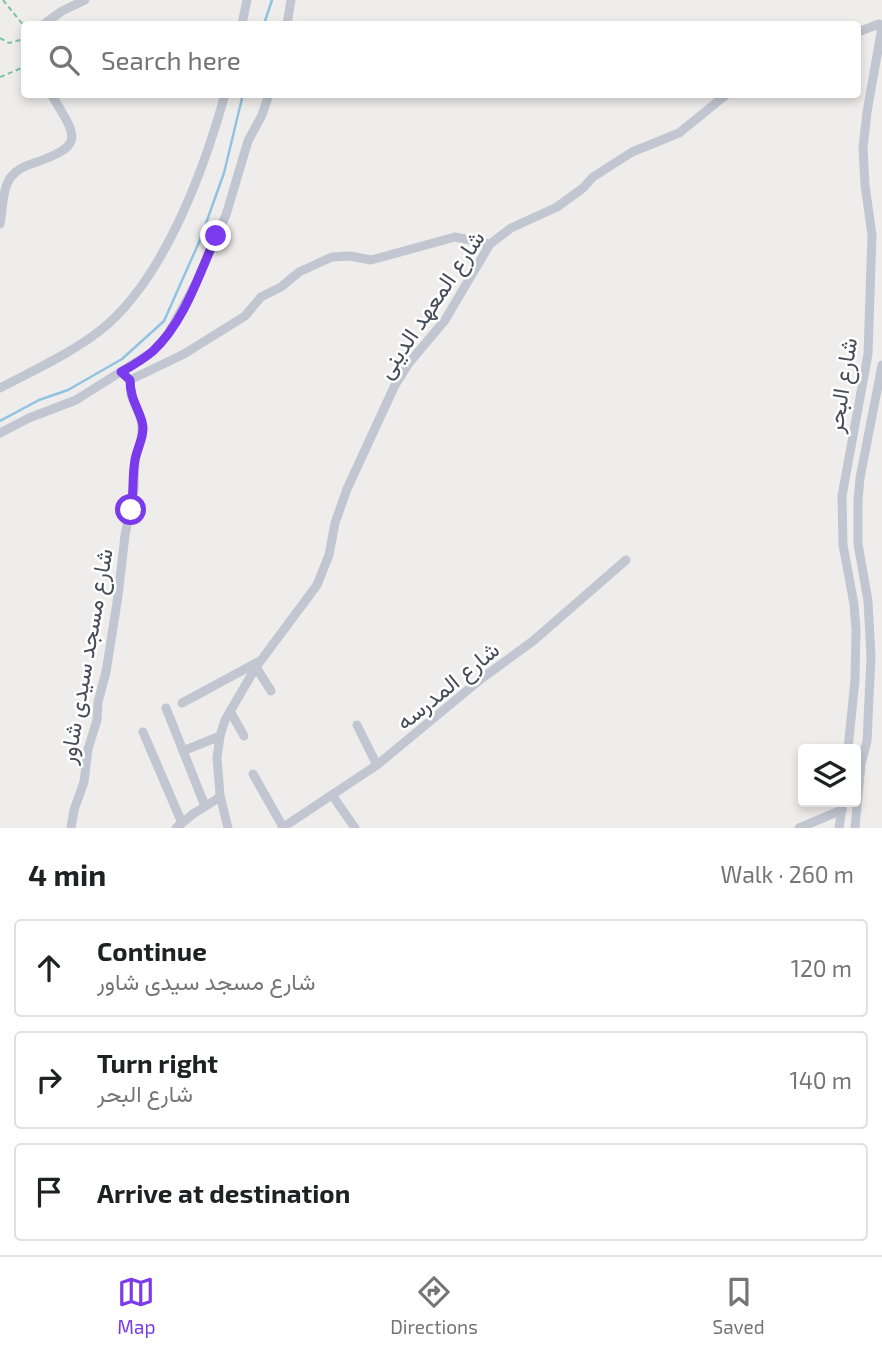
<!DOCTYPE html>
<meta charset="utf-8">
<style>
body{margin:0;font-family:"Exo 2",Vazirmatn,sans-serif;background:#f6f6f6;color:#202124}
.controls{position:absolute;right:21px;bottom:21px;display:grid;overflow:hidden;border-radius:7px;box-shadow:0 4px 10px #0003}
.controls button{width:63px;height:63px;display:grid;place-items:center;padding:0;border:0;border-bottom:2px solid #e0e0e0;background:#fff;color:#202124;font:35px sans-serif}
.stop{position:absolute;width:21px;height:21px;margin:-16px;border:5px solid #7c3aed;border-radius:50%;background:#fff}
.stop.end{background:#7c3aed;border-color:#fff;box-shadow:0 2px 7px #0008}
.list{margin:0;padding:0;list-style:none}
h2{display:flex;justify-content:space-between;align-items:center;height:91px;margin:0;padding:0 28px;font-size:30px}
h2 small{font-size:23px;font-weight:400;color:#757577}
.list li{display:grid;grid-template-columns:46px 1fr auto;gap:21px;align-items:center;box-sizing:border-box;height:98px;margin:0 14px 14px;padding:0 14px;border:2px solid #e0e0e0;border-radius:7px}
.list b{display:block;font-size:26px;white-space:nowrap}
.list p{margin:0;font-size:23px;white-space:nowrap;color:#757577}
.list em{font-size:23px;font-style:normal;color:#757577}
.icon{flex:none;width:38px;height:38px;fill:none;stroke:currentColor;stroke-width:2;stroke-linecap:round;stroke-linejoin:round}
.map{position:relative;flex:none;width:882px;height:828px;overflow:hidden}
.search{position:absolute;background:#fff;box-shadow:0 4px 10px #0003;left:21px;right:21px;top:21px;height:77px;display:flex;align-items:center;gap:18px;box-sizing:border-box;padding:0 24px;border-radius:7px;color:#757577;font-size:26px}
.sheet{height:427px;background:#fff}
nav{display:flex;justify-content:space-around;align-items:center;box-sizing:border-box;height:98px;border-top:2px solid #e0e0e0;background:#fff;font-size:19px;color:#757577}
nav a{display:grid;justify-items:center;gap:4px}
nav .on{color:#7c3aed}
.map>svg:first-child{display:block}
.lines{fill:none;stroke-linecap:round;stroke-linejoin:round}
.stream{stroke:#91c3e0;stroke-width:2.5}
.path{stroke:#7cc2ab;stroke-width:2;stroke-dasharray:5 3.5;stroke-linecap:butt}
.minor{stroke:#c1c6d0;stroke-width:9}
.route{stroke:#7c3aed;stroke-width:9}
.labels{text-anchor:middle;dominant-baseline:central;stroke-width:5;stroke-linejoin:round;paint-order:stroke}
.street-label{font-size:23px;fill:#474d57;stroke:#fff}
</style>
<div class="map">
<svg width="882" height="828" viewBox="0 0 882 828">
<rect width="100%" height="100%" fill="#efedec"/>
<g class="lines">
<g class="stream">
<polyline points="264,24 272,0"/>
<polyline points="0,421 39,400 68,390 122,359 164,321 200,240 224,173 243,94"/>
</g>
<g class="path">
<polyline points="3,0 24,26"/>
<polyline points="0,38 9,43 24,39"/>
<polyline points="0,77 24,67"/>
</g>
<g class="minor">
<polyline points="44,24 62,11 85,0"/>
<polyline points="242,24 247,0"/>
<polyline points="287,24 291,0"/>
<polyline points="858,32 879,24 882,25"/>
<path d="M0,224C3,209 2,189 11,177C17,169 25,166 34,163C87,145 76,136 51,94"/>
<polyline points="130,380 184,354 245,316 261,297 281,287 299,272 332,257 350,256 371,260 455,237 490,244"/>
<path d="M0,388C34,370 72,353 102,329C164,279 204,170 225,94"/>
<polyline points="0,433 29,418 76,400 152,352 167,336 195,285 226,215 248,141 262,115 269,94"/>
<polyline points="256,667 271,691"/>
<polyline points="182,703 258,662"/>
<polyline points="166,708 205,806"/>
<polyline points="230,711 244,736"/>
<polyline points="357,725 377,765"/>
<polyline points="143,732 182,823"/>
<polyline points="848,749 855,680 856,630 854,604 843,545 842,496 868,354 872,235 865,185 863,148 867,112 882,27"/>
<polyline points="183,751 220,736"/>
<polyline points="253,774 283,827"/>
<polyline points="332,795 355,828"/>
<polyline points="71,828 74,810 84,782 88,749 97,720 98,702 106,672 118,596 125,535 134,491 135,459 142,437 142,421 131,395 130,380 121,372"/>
<polyline points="176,828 193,814 220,797"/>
<polyline points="228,828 220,795 217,758 220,736 225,720 256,667 317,585 329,555 335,523 347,489 395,385 409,363 445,320 490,244 511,228 557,207 583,188 593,177 632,152 679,133 727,94"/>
<polyline points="282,828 377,765 481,679 533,641 626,560"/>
<polyline points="799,828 842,810"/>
<polyline points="839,828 843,802"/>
<polyline points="855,828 861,764 867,741 871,657 868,601 858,544 858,500 860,478 882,365"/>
</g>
</g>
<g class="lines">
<path class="route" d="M131,510C134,493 132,476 135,460C137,449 143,439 143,428C142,412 130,402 130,380L121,372C132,366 144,359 153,351C184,322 199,275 216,236"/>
</g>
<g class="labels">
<g class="street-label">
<text transform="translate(430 304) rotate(-56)">شارع المعهد الدينى</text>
<text transform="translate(841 385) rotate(-81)">شارع البحر</text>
<text transform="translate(85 656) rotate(-80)">شارع مسجد سيدى شاور</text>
<text transform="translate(447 685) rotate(-39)">شارع المدرسه</text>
</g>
</g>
</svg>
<div class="controls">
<button><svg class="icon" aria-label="layers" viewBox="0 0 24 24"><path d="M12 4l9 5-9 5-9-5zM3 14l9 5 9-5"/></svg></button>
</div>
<div class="stop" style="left:131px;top:510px"></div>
<div class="stop end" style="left:216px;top:236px"></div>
<div class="search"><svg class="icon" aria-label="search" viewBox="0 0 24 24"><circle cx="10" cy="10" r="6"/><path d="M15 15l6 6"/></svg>Search here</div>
</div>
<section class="sheet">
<h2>4 min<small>Walk · 260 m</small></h2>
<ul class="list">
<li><svg class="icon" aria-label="ahead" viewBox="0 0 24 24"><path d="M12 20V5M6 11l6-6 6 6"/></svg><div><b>Continue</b><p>شارع مسجد سيدى شاور</p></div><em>120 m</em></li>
<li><svg class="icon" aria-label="right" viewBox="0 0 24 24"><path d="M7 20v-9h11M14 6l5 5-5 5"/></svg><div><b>Turn right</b><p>شارع البحر</p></div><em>140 m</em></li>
<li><svg class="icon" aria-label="arrive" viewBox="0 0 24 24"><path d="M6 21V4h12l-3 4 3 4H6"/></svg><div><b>Arrive at destination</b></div></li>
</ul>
</section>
<nav>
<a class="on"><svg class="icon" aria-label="map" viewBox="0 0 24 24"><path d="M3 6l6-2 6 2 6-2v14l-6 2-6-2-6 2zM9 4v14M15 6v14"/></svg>Map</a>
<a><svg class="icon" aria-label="directions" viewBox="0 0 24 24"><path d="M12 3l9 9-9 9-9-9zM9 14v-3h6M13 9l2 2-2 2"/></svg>Directions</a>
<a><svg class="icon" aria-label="saved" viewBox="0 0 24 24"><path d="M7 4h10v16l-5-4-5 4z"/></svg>Saved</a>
</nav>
